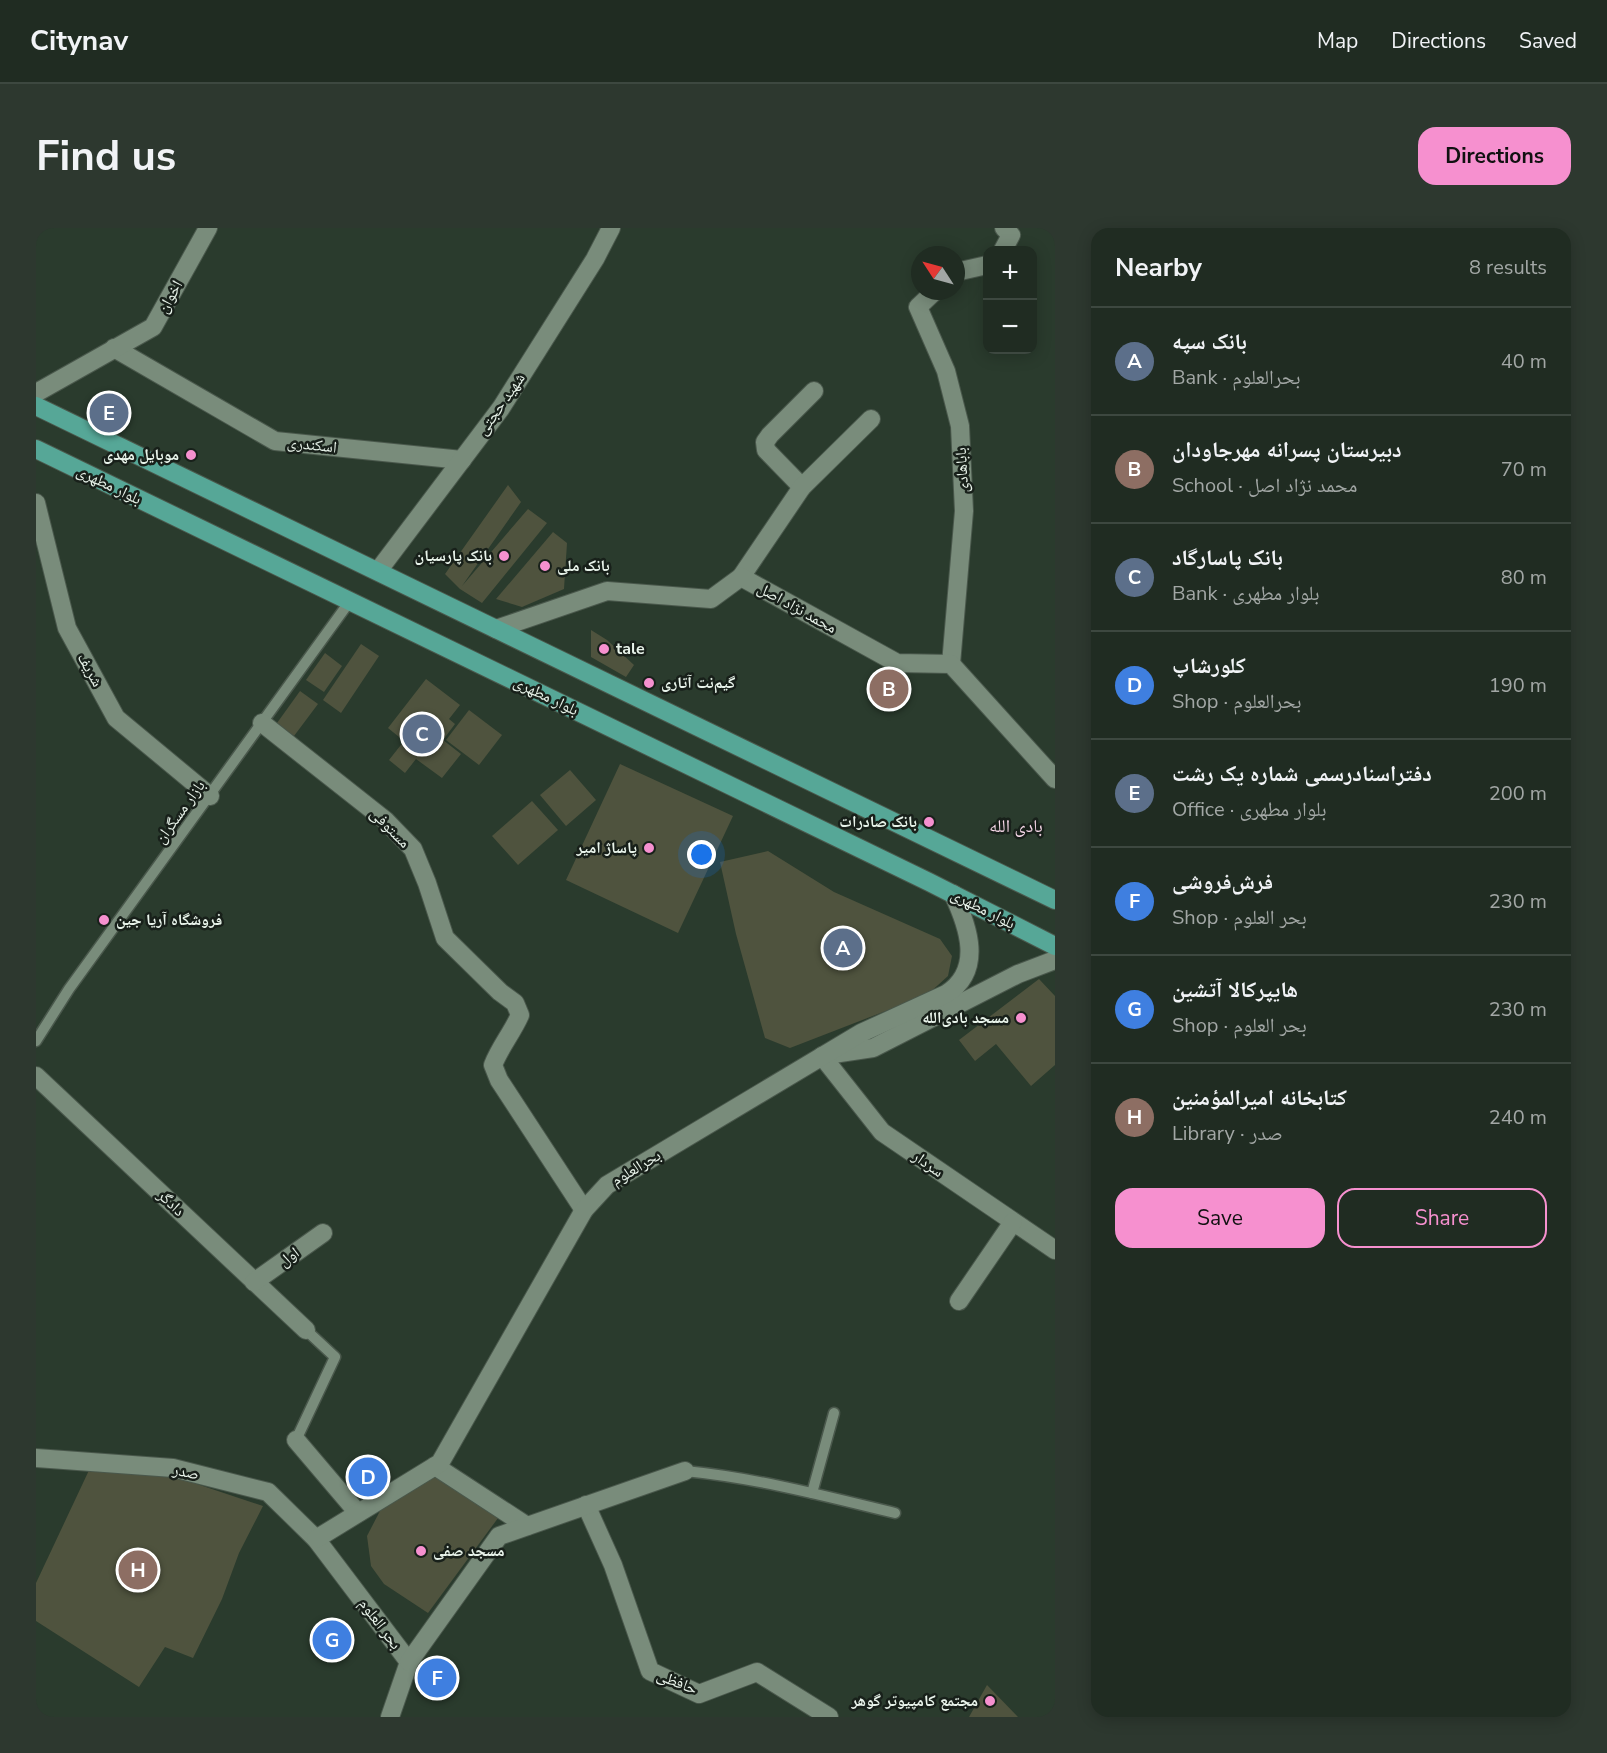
<!DOCTYPE html>
<meta charset="utf-8">
<style>
body{margin:0;font-family:"Nunito Sans","Noto Naskh Arabic",sans-serif;background:#2d382f;color:#f1f3f6}
.controls{position:absolute;right:18px;top:18px;display:grid;overflow:hidden;border-radius:12px;box-shadow:0 3px 15px #0003}
.controls button{width:54px;height:54px;display:grid;place-items:center;padding:0;border:0;border-bottom:2px solid #3d4840;background:#202c22;color:#f1f3f6;font:30px sans-serif}
.compass{position:absolute;left:875px;top:18px;width:54px;height:54px;border-radius:50%;background:#202c22;box-shadow:0 3px 15px #0003;rotate:306deg}
.you{position:absolute;left:666px;top:627px;width:21px;height:21px;margin:-15px;border:4px solid #fff;border-radius:50%;background:#1a73e8;box-shadow:0 0 0 9px #1a73e833}
.badge{display:grid;place-items:center;width:39px;height:39px;border-radius:50%;background:#f690cf;color:#fff;font-size:20px;font-weight:700}
.pin{position:absolute;translate:-50% -50%;border:3px solid #fff;box-shadow:0 2px 6px #0006}
.list{margin:0;padding:0;list-style:none}
h2{display:flex;justify-content:space-between;align-items:center;height:78px;margin:0;padding:0 24px;font-size:26px}
h2 small{font-size:20px;font-weight:400;color:#a2a7a5}
.list li{display:grid;grid-template-columns:39px 1fr auto;gap:18px;align-items:center;box-sizing:border-box;height:108px;padding:0 24px;border-top:2px solid #3d4840}
.list b{display:block;font-size:22px;white-space:nowrap}
.list p{margin:0;font-size:20px;white-space:nowrap;color:#a2a7a5}
.list em{font-size:20px;font-style:normal;color:#a2a7a5}
.actions{display:flex;gap:12px;padding:18px 24px}
.actions a{flex:1;padding:14px 0;border:2px solid #f690cf;border-radius:18px;text-align:center;font-size:21px;color:#f690cf}
.actions .main{background:#f690cf;color:#111}
.map{position:relative;flex:none;width:1019px;height:1489px;overflow:hidden;border-radius:18px}
header{display:flex;align-items:center;gap:36px;box-sizing:border-box;height:84px;padding:0 30px;background:#202c22;border-bottom:2px solid #3d4840}
header strong{font-size:28px}
nav{display:flex;gap:33px;margin-inline-start:auto;font-size:21px}
.intro{display:flex;align-items:center;justify-content:space-between;box-sizing:border-box;height:144px;padding:0 36px}
h1{margin:0;font-size:42px}
.button{padding:15px 27px;border-radius:18px;background:#f690cf;color:#111;font-size:21px;font-weight:700}
main{display:flex;gap:36px;padding:0 36px}
aside{flex:1;background:#202c22;border-radius:18px;box-shadow:0 3px 15px #0003}
.map>svg:first-child{display:block}
.building{fill:#4f533e}
.lines{fill:none;stroke-linecap:round;stroke-linejoin:round}
.lane-casing{stroke:#4a584c;stroke-width:13}
.street-casing{stroke:#4a584c;stroke-width:20}
.primary-casing{stroke:#4a584c;stroke-width:20}
.lane{stroke:#798c7b;stroke-width:10}
.street{stroke:#798c7b;stroke-width:18}
.primary{stroke:#56a797;stroke-width:18}
.poi-dot{fill:#f690cf;stroke:#18201a;stroke-width:2}
.labels{text-anchor:middle;dominant-baseline:central;stroke-width:5;stroke-linejoin:round;paint-order:stroke}
.street-label{font-size:16px;fill:#e8f3ea;stroke:#18201a}
.poi-label{font-size:16px;font-weight:bold;fill:#e8f3ea;stroke:#18201a;text-anchor:end}
.neighbourhood-label{font-size:18px;fill:#f7d8e9;stroke:#18201a}
</style>
<header>
<strong>Citynav</strong>
<nav><a>Map</a><a>Directions</a><a>Saved</a></nav>
</header>
<div class="intro"><h1>Find us</h1><a class="button">Directions</a></div>
<main>
<div class="map">
<svg width="1019" height="1489" viewBox="0 0 1019 1489">
<rect width="100%" height="100%" fill="#2a3b2d"/>
<g class="building">
<polygon points="472,257 485,274 426,358 492,281 511,295 446,375 424,361 409,346"/>
<polygon points="517,304 531,315 528,361 486,379 460,371"/>
<polygon points="555,402 571,412 598,437 590,449 555,429"/>
<polygon points="325,416 343,428 305,485 287,472"/>
<polygon points="289,425 306,438 288,464 270,452"/>
<polygon points="390,451 424,477 413,491 419,496 407,512 425,526 406,550 380,531 369,545 353,532 368,513 352,500"/>
<polygon points="264,463 282,476 258,508 241,495"/>
<polygon points="433,482 466,507 443,537 410,512"/>
<polygon points="584,536 697,588 642,705 530,652"/>
<polygon points="534,542 560,572 530,598 504,567"/>
<polygon points="496,573 522,602 482,637 456,608"/>
<polygon points="732,623 798,664 904,711 916,728 912,748 891,767 754,820 729,810 700,706 684,634"/>
<polygon points="1003,751 1019,768 1019,837 995,858 960,816 939,833 923,812"/>
<polygon points="55,1238 137,1248 227,1278 203,1325 186,1371 157,1430 129,1419 103,1459 0,1393 0,1355"/>
<polygon points="401,1244 465,1286 392,1385 348,1356 335,1338 331,1308 346,1279"/>
<polygon points="951,1457 982,1489 933,1489"/>
</g>
<g class="lines">
<defs>
<g id="lane">
<polyline points="0,813 33,761 314,373"/>
<polyline points="260,1212 299,1129 270,1102"/>
<path d="M649,1243C721,1250 789,1268 859,1285"/>
<polyline points="776,1265 798,1185"/>
</g>
<g id="street">
<polyline points="967,22 975,7 968,0"/>
<polyline points="920,44 951,37"/>
<polyline points="899,63 882,79 910,143 924,198 928,283 915,436"/>
<polyline points="78,120 239,213 426,232"/>
<polyline points="0,165 117,99 172,0"/>
<polyline points="766,259 730,222 729,214 734,207 778,163"/>
<polyline points="0,275 31,400 80,490 174,568"/>
<polyline points="342,343 465,180 559,31 575,0"/>
<polyline points="705,349 766,259 835,191"/>
<polyline points="460,401 571,363 675,371 705,349 861,435 915,436 1019,551"/>
<path d="M226,495L349,592L377,621L391,655L409,710L464,764L479,775L484,787C476,805 464,819 457,837L463,852L548,982"/>
<polyline points="797,826 837,820 982,746 1019,732"/>
<polyline points="786,828 846,904 1019,1022"/>
<polyline points="0,848 270,1102"/>
<polyline points="218,1054 287,1005"/>
<polyline points="923,1073 977,994"/>
<polyline points="260,1212 322,1285"/>
<polyline points="0,1230 137,1240 232,1264 280,1311 373,1434 354,1489"/>
<polyline points="399,1238 491,1298"/>
<polyline points="550,1277 577,1337 614,1443 663,1466 721,1444 793,1489"/>
<path d="M280,1311L404,1235L548,982L571,957L825,805L910,766C948,742 932,698 917,666"/>
<polyline points="373,1434 463,1308 649,1243"/>
</g>
<g id="primary">
<polyline points="0,178 1019,672"/>
<polyline points="0,221 893,654 1019,718"/>
</g>
</defs>
<use href="#lane" class="lane-casing"/>
<use href="#street" class="street-casing"/>
<use href="#primary" class="primary-casing"/>
<use href="#lane" class="lane"/>
<use href="#street" class="street"/>
<use href="#primary" class="primary"/>
</g>
<g class="poi-dot">
<circle cx="155" cy="227" r="6"/>
<circle cx="468" cy="328" r="6"/>
<circle cx="509" cy="338" r="6"/>
<circle cx="568" cy="421" r="6"/>
<circle cx="613" cy="455" r="6"/>
<circle cx="893" cy="594" r="6"/>
<circle cx="613" cy="620" r="6"/>
<circle cx="68" cy="692" r="6"/>
<circle cx="985" cy="790" r="6"/>
<circle cx="385" cy="1323" r="6"/>
<circle cx="954" cy="1473" r="6"/>
</g>
<g class="labels">
<g class="street-label">
<text transform="translate(134 69) rotate(-61)">اخوان</text>
<text transform="translate(465 176) rotate(-55)">شهید حجتی</text>
<text transform="translate(276 217) rotate(6)">اسکندری</text>
<text transform="translate(926 242) rotate(-93)">باباهادی</text>
<text transform="translate(73 257) rotate(26)">بلوار مطهری</text>
<text transform="translate(761 380) rotate(29)">محمد نژاد اصل</text>
<text transform="translate(54 442) rotate(61)">شریف</text>
<text transform="translate(510 468) rotate(26)">بلوار مطهری</text>
<text transform="translate(144 584) rotate(-54)">بازار مسگران</text>
<text transform="translate(354 600) rotate(45)">مستوفی</text>
<text transform="translate(947 681) rotate(27)">بلوار مطهری</text>
<text transform="translate(892 936) rotate(35)">سردار</text>
<text transform="translate(600 940) rotate(-31)">بحرالعلوم</text>
<text transform="translate(135 975) rotate(43)">دادگر</text>
<text transform="translate(253 1029) rotate(-36)">اول</text>
<text transform="translate(150 1244) rotate(12)">صدر</text>
<text transform="translate(344 1396) rotate(53)">بحر العلوم</text>
<text transform="translate(641 1454) rotate(22)">حافظی</text>
</g>
<g class="poi-label">
<text x="143" y="227">موبایل مهدی</text>
<text x="456" y="328">بانک پارسیان</text>
<text x="521" y="338" text-anchor="start">بانک ملی</text>
<text x="580" y="421" text-anchor="start">tale</text>
<text x="625" y="455" text-anchor="start">گیم‌نت آتاری</text>
<text x="881" y="594">بانک صادرات</text>
<text x="601" y="620">پاساژ امیر</text>
<text x="80" y="692" text-anchor="start">فروشگاه آریا جین</text>
<text x="973" y="790">مسجد بادی‌الله</text>
<text x="397" y="1323" text-anchor="start">مسجد صفی</text>
<text x="942" y="1473">مجتمع کامپیوتر گوهر</text>
</g>
<g class="neighbourhood-label">
<text x="980" y="598">بادی الله</text>
</g>
</g>
</svg>
<div class="controls">
<button>+</button>
<button>−</button>
</div>
<svg class="compass" viewBox="-18 -18 36 36"><path d="M0-13l5 13h-10z" fill="#e53935"/><path d="M0 13l5-13h-10z" fill="#a2a7a5"/></svg>
<div class="you"></div>
<div class="pin badge" style="left:807px;top:720px;background:#5c6f8a">A</div>
<div class="pin badge" style="left:853px;top:461px;background:#8d6e63">B</div>
<div class="pin badge" style="left:386px;top:506px;background:#5c6f8a">C</div>
<div class="pin badge" style="left:332px;top:1249px;background:#3f7fe0">D</div>
<div class="pin badge" style="left:73px;top:185px;background:#5c6f8a">E</div>
<div class="pin badge" style="left:401px;top:1450px;background:#3f7fe0">F</div>
<div class="pin badge" style="left:296px;top:1412px;background:#3f7fe0">G</div>
<div class="pin badge" style="left:102px;top:1342px;background:#8d6e63">H</div>
</div>
<aside>
<h2>Nearby<small>8 results</small></h2>
<ul class="list">
<li><span class="badge" style="background:#5c6f8a">A</span><div><b>بانک سپه</b><p>Bank · بحرالعلوم</p></div><em>40 m</em></li>
<li><span class="badge" style="background:#8d6e63">B</span><div><b>دبیرستان پسرانه مهرجاودان</b><p>School · محمد نژاد اصل</p></div><em>70 m</em></li>
<li><span class="badge" style="background:#5c6f8a">C</span><div><b>بانک پاسارگاد</b><p>Bank · بلوار مطهری</p></div><em>80 m</em></li>
<li><span class="badge" style="background:#3f7fe0">D</span><div><b>کلورشاپ</b><p>Shop · بحرالعلوم</p></div><em>190 m</em></li>
<li><span class="badge" style="background:#5c6f8a">E</span><div><b>دفتراسنادرسمی شماره یک رشت</b><p>Office · بلوار مطهری</p></div><em>200 m</em></li>
<li><span class="badge" style="background:#3f7fe0">F</span><div><b>فرش‌فروشی</b><p>Shop · بحر العلوم</p></div><em>230 m</em></li>
<li><span class="badge" style="background:#3f7fe0">G</span><div><b>هایپرکالا آتشین</b><p>Shop · بحر العلوم</p></div><em>230 m</em></li>
<li><span class="badge" style="background:#8d6e63">H</span><div><b>کتابخانه امیرالمؤمنین</b><p>Library · صدر</p></div><em>240 m</em></li>
</ul>
<div class="actions"><a class="main">Save</a><a>Share</a></div>
</aside>
</main>
